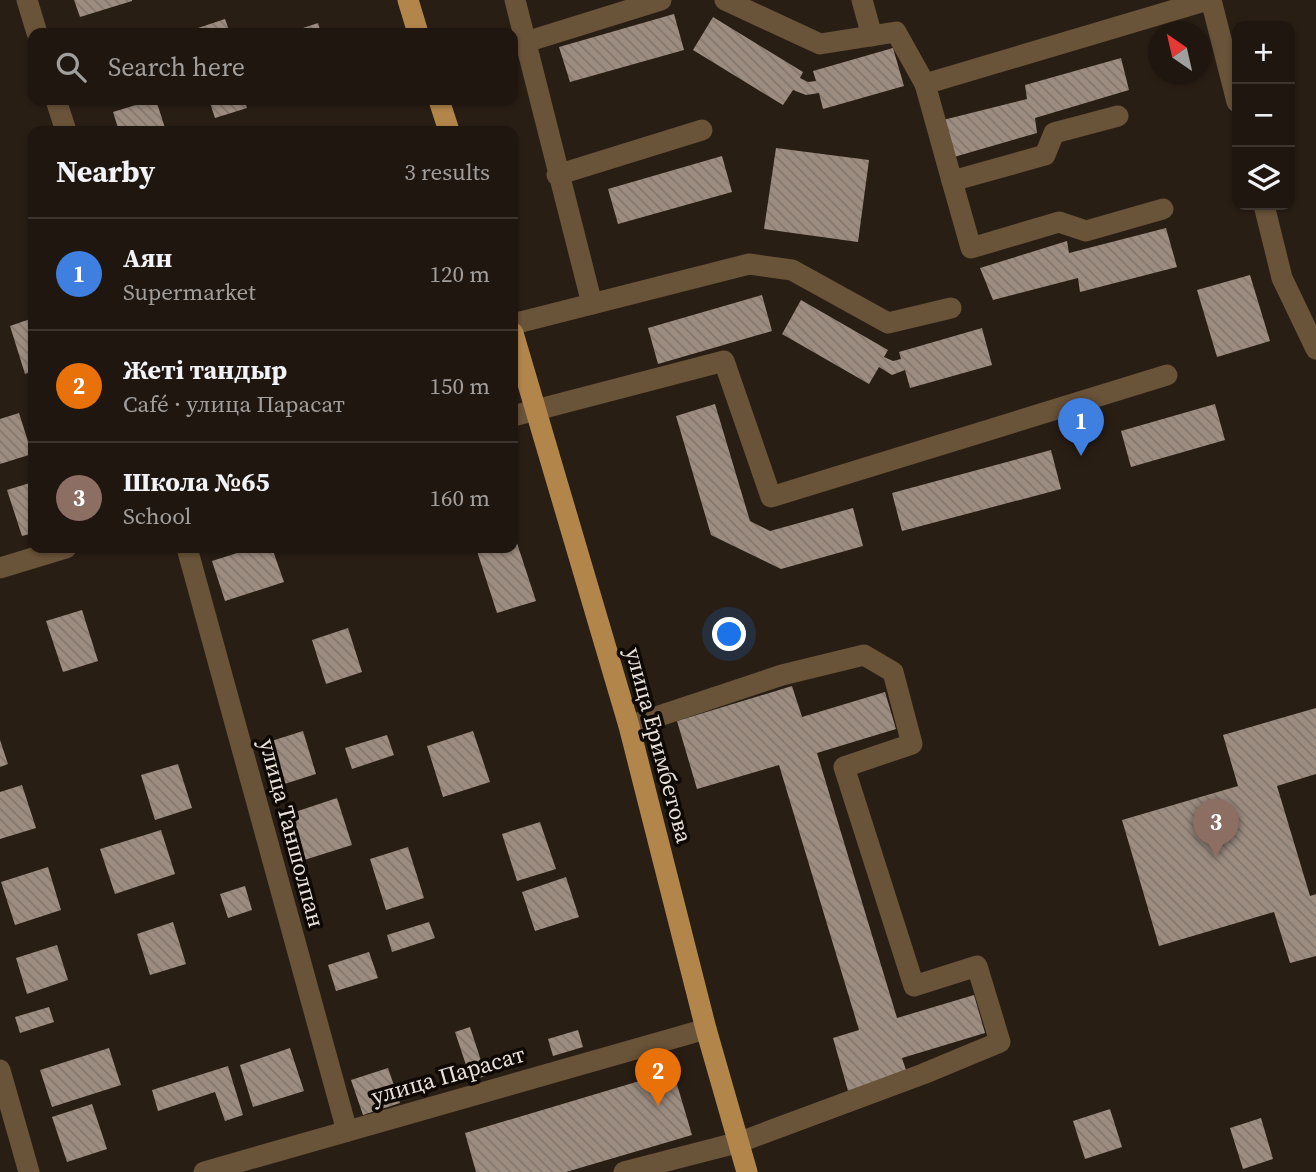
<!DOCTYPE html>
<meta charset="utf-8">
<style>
body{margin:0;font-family:"Source Serif 4",serif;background:#2c231d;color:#f1f3f6}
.controls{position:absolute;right:21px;top:21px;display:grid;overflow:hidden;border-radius:14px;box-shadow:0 2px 5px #0004}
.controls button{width:63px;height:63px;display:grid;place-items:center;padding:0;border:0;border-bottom:2px solid #3c352f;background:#1f160f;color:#f1f3f6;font:35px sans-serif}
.compass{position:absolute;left:1148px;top:21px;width:63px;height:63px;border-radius:50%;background:#1f160f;box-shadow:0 2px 5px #0004;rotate:326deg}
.you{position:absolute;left:730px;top:635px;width:24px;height:24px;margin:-18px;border:5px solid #fff;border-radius:50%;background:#1a73e8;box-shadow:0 0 0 10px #1a73e833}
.badge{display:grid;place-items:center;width:46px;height:46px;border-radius:50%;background:#6ac3f1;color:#fff;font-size:23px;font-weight:700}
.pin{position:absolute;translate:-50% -58px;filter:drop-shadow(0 2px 4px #0008)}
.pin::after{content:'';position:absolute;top:37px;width:24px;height:21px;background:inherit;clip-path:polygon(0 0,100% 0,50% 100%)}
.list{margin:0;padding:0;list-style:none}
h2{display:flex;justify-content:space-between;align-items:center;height:91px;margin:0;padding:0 28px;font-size:30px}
h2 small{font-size:23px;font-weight:400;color:#a19f9e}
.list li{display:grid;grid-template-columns:46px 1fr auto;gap:21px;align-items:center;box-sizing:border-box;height:112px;padding:0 28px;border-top:2px solid #3c352f}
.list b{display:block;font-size:26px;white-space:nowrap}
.list p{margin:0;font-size:23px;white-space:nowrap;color:#a19f9e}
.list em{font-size:23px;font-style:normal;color:#a19f9e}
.icon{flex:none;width:38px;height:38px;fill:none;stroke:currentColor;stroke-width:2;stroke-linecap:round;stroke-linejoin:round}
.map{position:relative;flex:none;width:1316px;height:1172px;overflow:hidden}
.search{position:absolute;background:#1f160f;box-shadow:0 2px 5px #0004;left:28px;top:28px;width:490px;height:77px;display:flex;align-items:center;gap:18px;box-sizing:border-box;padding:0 24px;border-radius:14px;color:#a19f9e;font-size:26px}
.panel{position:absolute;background:#1f160f;box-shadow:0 2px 5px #0004;left:28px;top:126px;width:490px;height:427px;border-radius:14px}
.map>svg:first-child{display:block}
.building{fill:url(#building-back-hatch)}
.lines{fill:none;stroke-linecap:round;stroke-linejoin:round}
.minor{stroke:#695339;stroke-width:21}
.major{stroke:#b2854b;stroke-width:21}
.labels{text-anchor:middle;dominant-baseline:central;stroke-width:7;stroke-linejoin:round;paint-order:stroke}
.street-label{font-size:23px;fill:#e9e1da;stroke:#0e0905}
</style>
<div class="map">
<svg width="1316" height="1172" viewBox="0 0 1316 1172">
<defs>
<pattern id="building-back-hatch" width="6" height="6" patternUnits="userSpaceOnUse" patternTransform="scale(1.75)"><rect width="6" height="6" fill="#9d8d81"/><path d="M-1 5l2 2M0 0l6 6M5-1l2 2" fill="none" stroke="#83776e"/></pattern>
</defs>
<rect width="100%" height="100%" fill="#291e14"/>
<g class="building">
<polygon points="74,0 132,0 132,1 80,17"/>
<polygon points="674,14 684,50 570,82 559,47"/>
<polygon points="713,17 803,72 800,78 808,82 816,81 813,71 893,48 904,86 823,109 819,93 806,95 793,90 783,105 693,50"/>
<polygon points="225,19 230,33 189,33 189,31"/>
<polygon points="318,23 321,33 288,33"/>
<polygon points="1121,58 1129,90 1035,118 1037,133 954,157 943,120 1027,99 1025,85"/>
<polygon points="152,100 156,100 166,131 119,131 113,112"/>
<polygon points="209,100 244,100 247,108 215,118"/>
<polygon points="776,148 869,160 858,242 764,229"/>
<polygon points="722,156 732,192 618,224 608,189"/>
<polygon points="1166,228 1177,267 1080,292 1078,278 993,300 980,268 1067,241 1069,253"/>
<polygon points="1250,275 1270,341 1217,357 1197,290"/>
<polygon points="762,295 772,331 658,364 648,328"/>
<polygon points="801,300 888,350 884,357 893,361 901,359 899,352 982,328 992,365 910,388 905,370 892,375 879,367 869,384 782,334"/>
<polygon points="33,318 33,371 25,374 10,326"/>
<polygon points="715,404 750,521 770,531 853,508 863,546 781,569 711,535 676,416"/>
<polygon points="1215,404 1225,440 1131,467 1121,431"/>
<polygon points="19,413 32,454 0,464 0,419"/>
<polygon points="1051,450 1061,489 902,531 892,493"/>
<polygon points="33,482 33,533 22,536 7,490"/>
<polygon points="513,531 536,601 497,613 476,548 513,548"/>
<polygon points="253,548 272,548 284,582 225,601 212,561"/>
<polygon points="82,610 98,661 63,672 46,621"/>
<polygon points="348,628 362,672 326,684 312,640"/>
<polygon points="792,686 802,717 885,692 896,729 817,753 897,1018 974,995 985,1033 902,1058 907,1073 848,1091 833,1038 859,1030 779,765 697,789 677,721"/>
<polygon points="1316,708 1316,774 1277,786 1310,896 1316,894 1316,956 1290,963 1274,912 1159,946 1122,820 1238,786 1223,735"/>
<polygon points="303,731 316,774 278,786 265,743"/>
<polygon points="473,731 490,782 443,797 427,746"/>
<polygon points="387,735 394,755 352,769 345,748"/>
<polygon points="0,740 8,764 0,767"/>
<polygon points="178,764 192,808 155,820 141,775"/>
<polygon points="22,785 36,828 0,839 0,792"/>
<polygon points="337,798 352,845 301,861 286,815"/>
<polygon points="540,822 556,869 517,881 502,834"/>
<polygon points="161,830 175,874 115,894 100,849"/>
<polygon points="408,847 424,898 386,910 370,859"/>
<polygon points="48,867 61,910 15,925 1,882"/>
<polygon points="566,877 579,917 535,931 522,892"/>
<polygon points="245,886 252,910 228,918 220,894"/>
<polygon points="173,922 186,964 150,975 137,934"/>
<polygon points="429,922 435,938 392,952 387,935"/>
<polygon points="57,945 68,980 27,994 16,958"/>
<polygon points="369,952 378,978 336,991 328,965"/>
<polygon points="49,1007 54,1022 20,1033 15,1017"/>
<polygon points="470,1027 486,1076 471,1080 455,1032"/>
<polygon points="578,1030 583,1047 553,1056 548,1039"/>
<polygon points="109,1048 121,1085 52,1107 40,1070"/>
<polygon points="290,1048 304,1091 253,1107 240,1065"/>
<polygon points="228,1066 243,1115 225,1121 215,1092 158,1111 152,1090"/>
<polygon points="388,1068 400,1103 363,1115 351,1080"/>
<polygon points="673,1071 692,1135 566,1172 476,1172 465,1133"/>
<polygon points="92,1104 107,1149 67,1162 52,1117"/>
<polygon points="1110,1109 1122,1147 1085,1159 1073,1121"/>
<polygon points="1261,1118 1273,1159 1243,1169 1230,1128"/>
</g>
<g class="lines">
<g class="minor">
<polyline points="27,0 37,33"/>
<polyline points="515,0 592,304"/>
<polyline points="725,0 820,44 896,32 925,84 1208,0"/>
<polyline points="862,0 872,36"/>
<polyline points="1211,0 1237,102"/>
<polyline points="526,42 661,0"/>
<polyline points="925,84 952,181 1045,155 1054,133 1118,116"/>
<polyline points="56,100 66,131"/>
<polyline points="557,175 702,130"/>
<polyline points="952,181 971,248 1059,222 1086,231 1163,209"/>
<polyline points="1264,205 1282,278 1316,349"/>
<polyline points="513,324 749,264 792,270 888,323 951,308"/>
<polyline points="513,416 724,361 771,497 1167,375"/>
<polyline points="187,548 347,1131"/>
<polyline points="0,568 66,548"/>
<polyline points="0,1070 29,1172"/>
<polyline points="204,1172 706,1029"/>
<polyline points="624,1172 740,1142 923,1074 1000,1042 977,966 914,986 844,767 912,744 893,672 864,655 782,675 629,726"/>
</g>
<g class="major">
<polyline points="408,0 418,33"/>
<polyline points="439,100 449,131"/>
<polyline points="513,333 629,726 706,1029 747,1172"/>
</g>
</g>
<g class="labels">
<g class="street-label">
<text transform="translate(659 745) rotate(75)">улица Еримбетова</text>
<text transform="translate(292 833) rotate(75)">улица Таншолпан</text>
<text transform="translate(448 1075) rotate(-16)">улица Парасат</text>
</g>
</g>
</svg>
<div class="controls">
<button>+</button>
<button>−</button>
<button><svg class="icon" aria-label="layers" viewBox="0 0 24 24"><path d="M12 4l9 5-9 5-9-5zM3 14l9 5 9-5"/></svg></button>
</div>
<svg class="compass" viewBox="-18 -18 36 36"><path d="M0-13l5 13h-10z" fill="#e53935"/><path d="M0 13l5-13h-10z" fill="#a19f9e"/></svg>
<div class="you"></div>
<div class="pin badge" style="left:1081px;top:456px;background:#3f7fe0">1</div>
<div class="pin badge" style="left:658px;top:1106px;background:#e8710a">2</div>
<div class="pin badge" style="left:1216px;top:857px;background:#8d6e63">3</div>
<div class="search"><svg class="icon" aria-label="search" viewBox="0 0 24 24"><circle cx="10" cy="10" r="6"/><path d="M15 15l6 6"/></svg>Search here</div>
<section class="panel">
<h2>Nearby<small>3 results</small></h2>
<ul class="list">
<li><span class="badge" style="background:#3f7fe0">1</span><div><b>Аян</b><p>Supermarket</p></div><em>120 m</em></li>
<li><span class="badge" style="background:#e8710a">2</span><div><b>Жеті тандыр</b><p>Café · улица Парасат</p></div><em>150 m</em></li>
<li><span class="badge" style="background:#8d6e63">3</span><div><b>Школа №65</b><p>School</p></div><em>160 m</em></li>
</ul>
</section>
</div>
